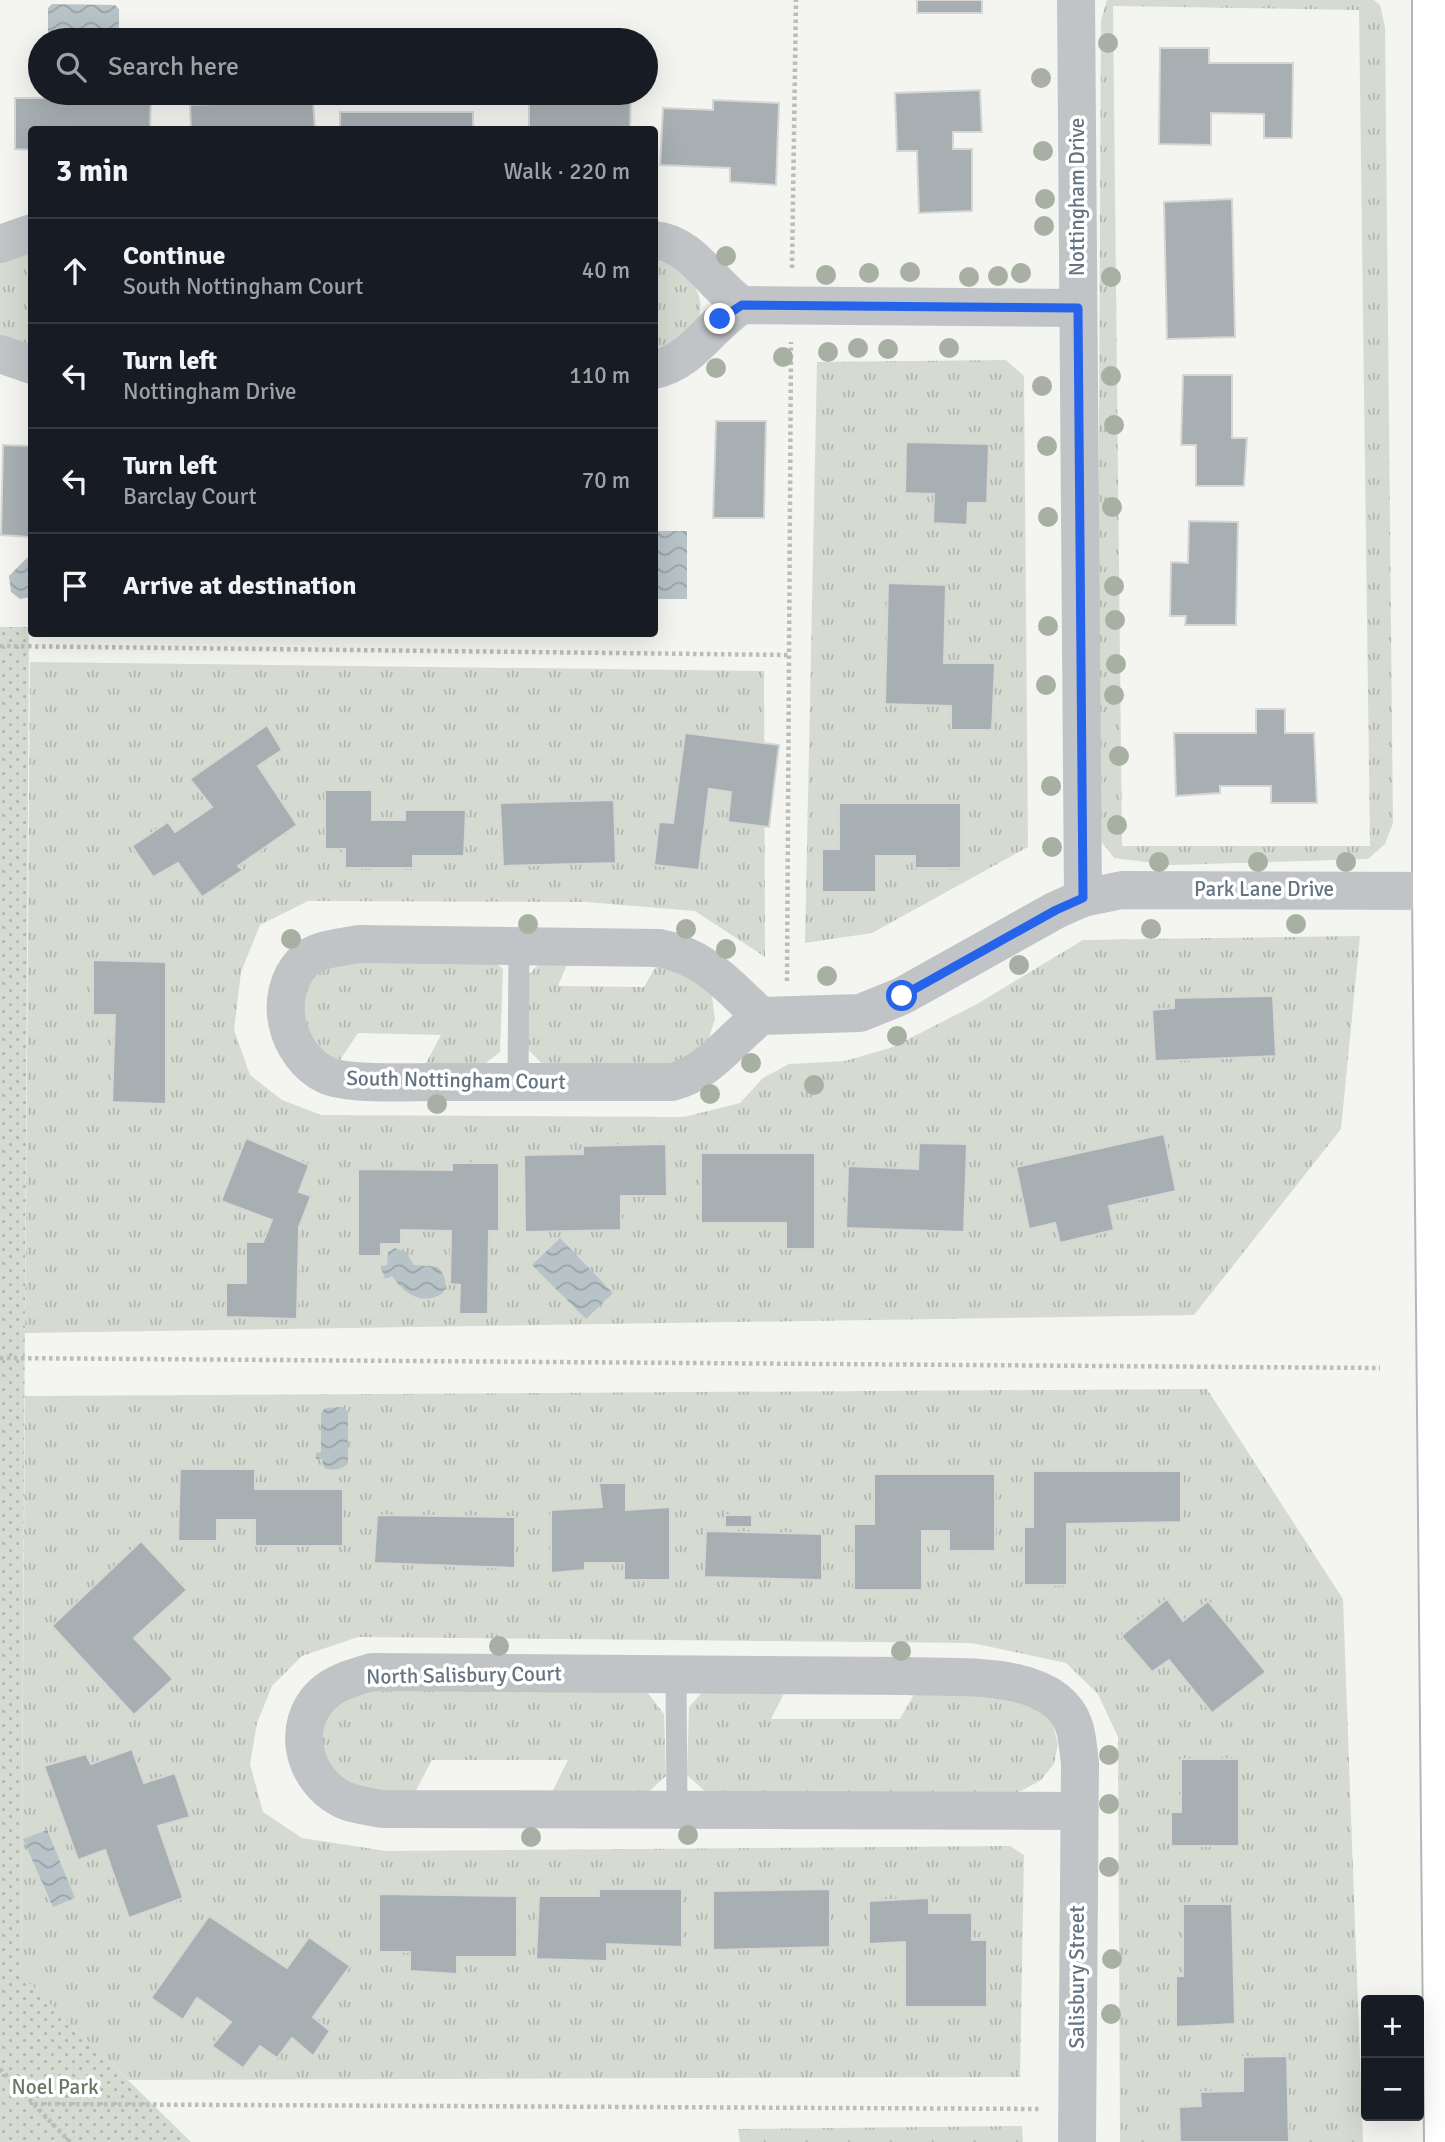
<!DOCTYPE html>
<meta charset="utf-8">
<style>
body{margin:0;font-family:Signika,sans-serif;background:#20242c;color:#f1f3f6}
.controls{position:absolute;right:21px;bottom:21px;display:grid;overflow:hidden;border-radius:7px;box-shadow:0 7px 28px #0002}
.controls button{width:63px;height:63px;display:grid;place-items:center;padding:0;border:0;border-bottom:2px solid #363941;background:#171b24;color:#f1f3f6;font:35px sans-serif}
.stop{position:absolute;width:21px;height:21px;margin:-16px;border:5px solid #2563eb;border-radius:50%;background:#fff}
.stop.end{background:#2563eb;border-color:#fff;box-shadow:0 2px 7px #0008}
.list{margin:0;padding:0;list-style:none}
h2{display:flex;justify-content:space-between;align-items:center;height:91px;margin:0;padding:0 28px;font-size:30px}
h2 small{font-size:23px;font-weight:400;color:#9ea1a6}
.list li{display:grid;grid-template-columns:46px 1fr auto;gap:21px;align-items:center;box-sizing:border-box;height:105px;padding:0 28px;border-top:2px solid #363941}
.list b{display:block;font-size:26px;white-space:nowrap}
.list p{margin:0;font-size:23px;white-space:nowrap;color:#9ea1a6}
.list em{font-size:23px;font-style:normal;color:#9ea1a6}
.icon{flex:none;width:38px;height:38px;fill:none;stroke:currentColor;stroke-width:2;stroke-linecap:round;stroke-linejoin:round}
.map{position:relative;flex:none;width:1445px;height:2142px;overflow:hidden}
.search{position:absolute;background:#171b24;box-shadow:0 7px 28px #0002;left:28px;top:28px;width:630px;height:77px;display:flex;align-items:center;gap:18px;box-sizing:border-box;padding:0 24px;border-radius:38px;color:#9ea1a6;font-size:26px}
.panel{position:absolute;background:#171b24;box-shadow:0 7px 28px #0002;left:28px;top:126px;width:630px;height:511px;border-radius:7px}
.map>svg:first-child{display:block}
.grass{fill:url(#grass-tufts);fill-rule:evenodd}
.park{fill:url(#park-dots)}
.water{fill:url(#water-waves)}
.building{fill:#a7afb3;stroke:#d6d6d4;stroke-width:2}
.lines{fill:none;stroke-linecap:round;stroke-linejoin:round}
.secondary-casing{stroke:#b3b7bb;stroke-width:42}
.path{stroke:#babcbe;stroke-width:4.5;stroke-dasharray:3.5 3.5;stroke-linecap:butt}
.lane{stroke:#c0c4c7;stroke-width:21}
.street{stroke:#c0c4c7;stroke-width:38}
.secondary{stroke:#fff;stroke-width:38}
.tree{fill:#a7b0a3}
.route{stroke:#2563eb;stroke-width:9}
.labels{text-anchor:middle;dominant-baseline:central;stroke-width:7;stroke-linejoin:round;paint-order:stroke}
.street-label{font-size:21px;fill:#657480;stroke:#fff}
.park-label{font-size:21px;fill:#687863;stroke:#fff}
</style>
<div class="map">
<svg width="1445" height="2142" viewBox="0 0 1445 2142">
<defs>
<pattern id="grass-tufts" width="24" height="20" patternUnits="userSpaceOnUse" patternTransform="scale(1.75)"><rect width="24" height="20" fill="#d6dbd2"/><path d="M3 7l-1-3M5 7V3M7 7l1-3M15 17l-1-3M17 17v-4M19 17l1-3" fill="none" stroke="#b1b6b0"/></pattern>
<pattern id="park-dots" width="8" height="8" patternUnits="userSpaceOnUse" patternTransform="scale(1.75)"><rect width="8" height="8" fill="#d6dbd2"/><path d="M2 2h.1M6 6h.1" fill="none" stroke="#b1b6b0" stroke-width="1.8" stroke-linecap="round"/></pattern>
<pattern id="water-waves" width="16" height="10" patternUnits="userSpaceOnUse" patternTransform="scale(1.75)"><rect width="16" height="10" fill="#b7c3c7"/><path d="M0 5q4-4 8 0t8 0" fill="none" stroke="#98a3a7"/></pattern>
</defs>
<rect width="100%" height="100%" fill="#f4f4f1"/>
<g class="grass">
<path d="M1107,0H1374L1380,5L1385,27L1393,823L1385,844L1368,859L1171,865L1114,858L1097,836L1101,20ZM1113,6L1359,10L1370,846H1122Z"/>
<polygon points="31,243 31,352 0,340 0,255"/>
<path d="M655,248C674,266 714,290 696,322C689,335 666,348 655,357Z"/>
<polygon points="1006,360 1024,376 1028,847 872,933 805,943 817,362"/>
<polygon points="30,662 764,671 765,957 695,911 586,902 308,901 260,925 241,972 234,1030 250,1075 282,1100 321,1115 684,1117 740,1103 763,1078 789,1064 845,1061 893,1047 977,1004 1083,940 1360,936 1341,1129 1194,1315 25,1333"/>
<polygon points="486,954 503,969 500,1052 482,1066 425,1065 441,1035 358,1033 338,1063 305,1036 303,978 316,963"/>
<polygon points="545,957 570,957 558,986 644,987 660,959 711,989 715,1019 708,1041 674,1066 545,1067 524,1045 524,980"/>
<polygon points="1207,1389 1343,1599 1363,2142 1120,2142 1118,1737 1098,1694 1066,1663 972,1643 358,1637 302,1656 272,1686 257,1723 250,1764 263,1812 302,1838 386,1851 1010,1846 1024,1855 1020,2077 128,2080 21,1976 25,1396"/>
<path d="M641,1684L664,1714L666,1776L644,1796H550L568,1760H432L413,1796C383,1791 337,1792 323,1759C319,1748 323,1727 323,1714L359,1686Z"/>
<polygon points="710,1684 789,1684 771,1719 900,1719 919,1685 1018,1692 1052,1722 1058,1744 1054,1764 1041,1780 1021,1791 991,1799 710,1796 687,1775 689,1707"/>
<polygon points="1022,2126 1023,2142 740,2142 738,2129"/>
</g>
<polygon class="park" points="0,627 29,627 21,1975 191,2142 0,2142"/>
<g class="water">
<polygon points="52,4 115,5 119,9 119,32 114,36 63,36 63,40 54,40 54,35 48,32 48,8"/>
<rect x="656" y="531" width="31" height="68"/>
<polygon points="31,554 31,597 20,599 11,592 9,576"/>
<polygon points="560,1238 613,1293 586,1319 532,1265"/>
<path d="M395,1248L406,1252L414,1265L438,1267C445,1276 448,1282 443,1293C423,1306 405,1295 392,1276L385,1279L381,1266L387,1265L388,1252Z"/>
<path d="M343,1407L348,1412V1463C343,1470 332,1471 324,1468L322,1459H316V1453L321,1452V1413L325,1408Z"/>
<polygon points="47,1830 75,1898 53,1907 23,1839"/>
</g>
<g class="building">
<rect x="917" y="0" width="65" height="13"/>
<polygon points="1160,48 1209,48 1209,63 1293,63 1292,138 1264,138 1264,114 1211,113 1211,145 1159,144"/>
<polygon points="980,90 982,132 953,132 953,149 972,149 972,211 919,213 917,151 897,151 895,93"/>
<polygon points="98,93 151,93 150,130 32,130 32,150 15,149 15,98 98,98"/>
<polygon points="573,93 631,93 630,130 529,130 529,103 573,103"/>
<polygon points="313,100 315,130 191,130 190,105"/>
<polygon points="713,100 779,103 776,185 730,182 730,168 660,165 663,108 713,110"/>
<rect x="340" y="112" width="133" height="18"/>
<polygon points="1232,199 1235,337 1167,339 1164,202"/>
<polygon points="1183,375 1232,375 1232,438 1247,438 1244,486 1196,486 1196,445 1181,445"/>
<polygon points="716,421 766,421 764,518 713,518"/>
<polygon points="906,442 989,444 987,503 968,503 967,525 933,523 934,494 905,493"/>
<polygon points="3,445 32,446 30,537 1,535"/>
<polygon points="1189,521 1238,522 1236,625 1185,625 1186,616 1170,616 1171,562 1188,563"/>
<polygon points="888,583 946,585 944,663 995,663 992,730 951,730 951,706 885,704"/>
<polygon points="1256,709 1285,709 1285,733 1314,733 1317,803 1271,803 1271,786 1220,786 1220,793 1176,796 1174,733 1256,733"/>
<polygon points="267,725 282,750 258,766 297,825 238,866 243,870 202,897 178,863 153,877 132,846 168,822 175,832 212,807 190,779"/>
<polygon points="685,733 779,745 769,827 728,822 731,792 709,789 699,870 654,865 659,822 673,823"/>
<polygon points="325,790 372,790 372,820 405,820 405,810 466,810 464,856 413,856 413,868 345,868 345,849 325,849"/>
<polygon points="614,800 616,863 503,866 500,803"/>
<polygon points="839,803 961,803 961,868 915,868 915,856 876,856 876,892 822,892 822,849 839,849"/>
<polygon points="93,960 166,962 166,1104 112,1102 115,1015 93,1015"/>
<polygon points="1273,996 1276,1056 1155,1061 1152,1010 1174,1008 1174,998"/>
<polygon points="1164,1134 1176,1191 1109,1206 1114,1230 1060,1243 1055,1223 1029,1229 1016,1167"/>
<polygon points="246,1138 309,1165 299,1192 311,1196 299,1227 297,1319 226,1317 226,1283 246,1283 246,1242 263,1242 272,1220 221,1201"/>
<polygon points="919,1143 967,1144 964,1232 846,1228 848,1166 918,1169"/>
<polygon points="666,1144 667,1196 621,1196 621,1230 525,1232 524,1155 583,1154 583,1146"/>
<polygon points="701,1153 815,1153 815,1249 786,1249 786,1223 701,1223"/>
<polygon points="452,1163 499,1163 499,1231 489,1231 488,1314 459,1314 460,1285 450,1284 451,1231 401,1230 401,1244 381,1244 381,1256 358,1256 358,1169 452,1170"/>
<polygon points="180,1469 255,1469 255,1489 343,1489 343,1546 255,1546 255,1520 217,1520 217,1541 178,1541"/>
<polygon points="1033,1471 1181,1471 1181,1522 1067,1524 1067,1585 1024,1585 1024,1527 1033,1527"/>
<polygon points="874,1474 995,1474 995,1551 949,1551 949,1531 922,1531 922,1590 854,1590 854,1524 874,1524"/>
<polygon points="599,1483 626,1483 626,1510 670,1507 670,1580 624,1580 624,1563 585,1563 585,1570 551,1573 551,1510 602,1507"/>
<polygon points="377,1515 515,1517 515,1568 374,1563"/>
<rect x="725" y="1515" width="27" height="12"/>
<polygon points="706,1531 822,1534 822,1580 704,1577"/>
<polygon points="141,1541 187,1590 134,1638 173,1679 134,1715 52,1626"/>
<polygon points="1167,1599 1183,1621 1208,1601 1266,1672 1212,1713 1169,1660 1152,1672 1121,1636"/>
<polygon points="132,1749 144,1783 175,1773 190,1817 158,1826 183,1898 129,1918 105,1850 78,1860 44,1766 86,1754 91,1764"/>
<polygon points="1181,1759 1239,1759 1239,1846 1171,1846 1171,1812 1181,1812"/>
<polygon points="599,1889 682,1889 682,1947 607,1944 607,1961 536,1959 539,1896 599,1896"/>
<polygon points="830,1889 830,1947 713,1950 713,1891"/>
<polygon points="379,1894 517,1896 517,1957 457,1957 457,1974 410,1971 410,1952 379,1952"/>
<polygon points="929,1898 929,1913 972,1913 972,1940 987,1940 987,2007 905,2007 905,1942 869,1944 869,1901"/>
<polygon points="1183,1904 1232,1904 1235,2024 1176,2027 1176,1976 1183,1976"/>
<polygon points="209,1916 287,1968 309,1937 350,1966 313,2017 330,2031 313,2056 292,2038 277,2058 260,2046 243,2068 212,2046 231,2022 197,1998 183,2020 151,1998"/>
<polygon points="1287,2056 1289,2142 1180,2142 1179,2107 1201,2106 1200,2092 1243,2091 1243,2057"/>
</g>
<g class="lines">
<defs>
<polyline id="secondary" points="1432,0 1432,890 1444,2142"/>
</defs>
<use href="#secondary" class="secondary-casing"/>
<g class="path">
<polyline points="792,268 796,0"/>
<polyline points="0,646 789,655"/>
<polyline points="787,981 791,342"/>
<polyline points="0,1358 1380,1368"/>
<polyline points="0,2069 70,2142"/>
<polyline points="34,2104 1041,2109"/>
</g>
<g class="lane">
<polyline points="518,1082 519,947"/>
<polyline points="676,1676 677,1809"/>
</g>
<g class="street">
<polyline points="1076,0 1083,898"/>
<path d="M654,240C692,243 712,285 742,305"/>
<polyline points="0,244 32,233"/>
<polyline points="0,354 32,365"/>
<path d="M654,370C695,360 708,326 742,305L1078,308"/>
<path d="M761,1016C727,985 706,957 659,948L358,944C340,948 317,948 303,962C271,996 286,1055 326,1075C346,1085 408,1082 432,1082C512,1082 592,1082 672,1082C710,1072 731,1039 761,1016L860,1013L902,996L1056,910L1083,898L1122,890L1445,891"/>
<path d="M1077,2142L1080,1763C1078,1751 1078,1737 1074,1726C1055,1669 957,1678 908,1676L372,1672C355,1677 336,1682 323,1694C290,1725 303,1778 340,1798C352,1805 368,1806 382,1809L1078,1811"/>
</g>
<use href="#secondary" class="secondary"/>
</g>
<g class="tree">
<circle cx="1108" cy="43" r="10"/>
<circle cx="1041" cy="78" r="10"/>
<circle cx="1043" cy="151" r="10"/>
<circle cx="1045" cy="199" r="10"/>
<circle cx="1044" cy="226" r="10"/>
<circle cx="726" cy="256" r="10"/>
<circle cx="910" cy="272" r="10"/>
<circle cx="869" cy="273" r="10"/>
<circle cx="1021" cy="273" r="10"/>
<circle cx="826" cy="275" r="10"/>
<circle cx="998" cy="276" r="10"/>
<circle cx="969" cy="277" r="10"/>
<circle cx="1111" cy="277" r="10"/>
<circle cx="858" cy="348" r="10"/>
<circle cx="949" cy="348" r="10"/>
<circle cx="888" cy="349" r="10"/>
<circle cx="828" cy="352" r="10"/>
<circle cx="783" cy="357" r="10"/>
<circle cx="716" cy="368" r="10"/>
<circle cx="1111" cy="376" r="10"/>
<circle cx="1042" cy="386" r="10"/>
<circle cx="1114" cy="425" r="10"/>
<circle cx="1047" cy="446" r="10"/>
<circle cx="1112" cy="507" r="10"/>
<circle cx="1048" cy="517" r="10"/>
<circle cx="1114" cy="586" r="10"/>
<circle cx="1115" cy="620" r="10"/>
<circle cx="1048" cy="626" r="10"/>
<circle cx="1116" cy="664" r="10"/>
<circle cx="1046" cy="685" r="10"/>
<circle cx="1114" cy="695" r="10"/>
<circle cx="1119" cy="756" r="10"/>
<circle cx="1051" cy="786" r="10"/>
<circle cx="1117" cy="825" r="10"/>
<circle cx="1052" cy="847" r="10"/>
<circle cx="1159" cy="862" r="10"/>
<circle cx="1258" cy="862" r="10"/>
<circle cx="1346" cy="862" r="10"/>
<circle cx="528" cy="924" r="10"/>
<circle cx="1296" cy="924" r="10"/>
<circle cx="686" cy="929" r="10"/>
<circle cx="1151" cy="929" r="10"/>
<circle cx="291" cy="939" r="10"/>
<circle cx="726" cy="949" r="10"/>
<circle cx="1019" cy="965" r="10"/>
<circle cx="827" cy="976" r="10"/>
<circle cx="897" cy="1036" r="10"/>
<circle cx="751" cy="1063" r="10"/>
<circle cx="814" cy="1085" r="10"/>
<circle cx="710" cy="1094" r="10"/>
<circle cx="437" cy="1104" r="10"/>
<circle cx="499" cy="1646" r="10"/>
<circle cx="901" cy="1651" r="10"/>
<circle cx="1109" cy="1755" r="10"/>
<circle cx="1109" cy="1804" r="10"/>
<circle cx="688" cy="1835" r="10"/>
<circle cx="531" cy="1837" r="10"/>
<circle cx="1109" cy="1867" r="10"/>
<circle cx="1112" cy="1959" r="10"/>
<circle cx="1111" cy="2014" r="10"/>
</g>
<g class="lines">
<polyline class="route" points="720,319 742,305 1078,308 1083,898 1056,910 902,996"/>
</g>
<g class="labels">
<g class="street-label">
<text transform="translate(1077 197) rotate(-90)">Nottingham Drive</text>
<text x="1264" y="889">Park Lane Drive</text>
<text transform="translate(456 1080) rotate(1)">South Nottingham Court</text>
<text transform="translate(464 1675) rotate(-1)">North Salisbury Court</text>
<text transform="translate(1077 1977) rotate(-90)">Salisbury Street</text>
</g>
<g class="park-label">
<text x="55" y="2087">Noel Park</text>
</g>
</g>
</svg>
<div class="controls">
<button>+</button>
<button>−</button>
</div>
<div class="stop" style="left:902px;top:996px"></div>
<div class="stop end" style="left:720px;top:319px"></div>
<div class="search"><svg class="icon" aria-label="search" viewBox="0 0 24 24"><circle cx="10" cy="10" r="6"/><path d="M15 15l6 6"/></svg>Search here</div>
<section class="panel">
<h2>3 min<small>Walk · 220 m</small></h2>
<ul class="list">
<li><svg class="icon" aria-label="ahead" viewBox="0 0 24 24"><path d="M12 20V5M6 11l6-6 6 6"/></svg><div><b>Continue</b><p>South Nottingham Court</p></div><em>40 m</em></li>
<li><svg class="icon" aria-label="left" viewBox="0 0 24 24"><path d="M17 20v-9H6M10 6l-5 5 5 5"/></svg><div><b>Turn left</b><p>Nottingham Drive</p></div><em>110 m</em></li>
<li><svg class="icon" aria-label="left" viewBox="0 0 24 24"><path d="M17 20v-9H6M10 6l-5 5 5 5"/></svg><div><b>Turn left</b><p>Barclay Court</p></div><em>70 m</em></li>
<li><svg class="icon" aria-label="arrive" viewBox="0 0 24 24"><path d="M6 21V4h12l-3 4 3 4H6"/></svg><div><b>Arrive at destination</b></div></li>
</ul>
</section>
</div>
